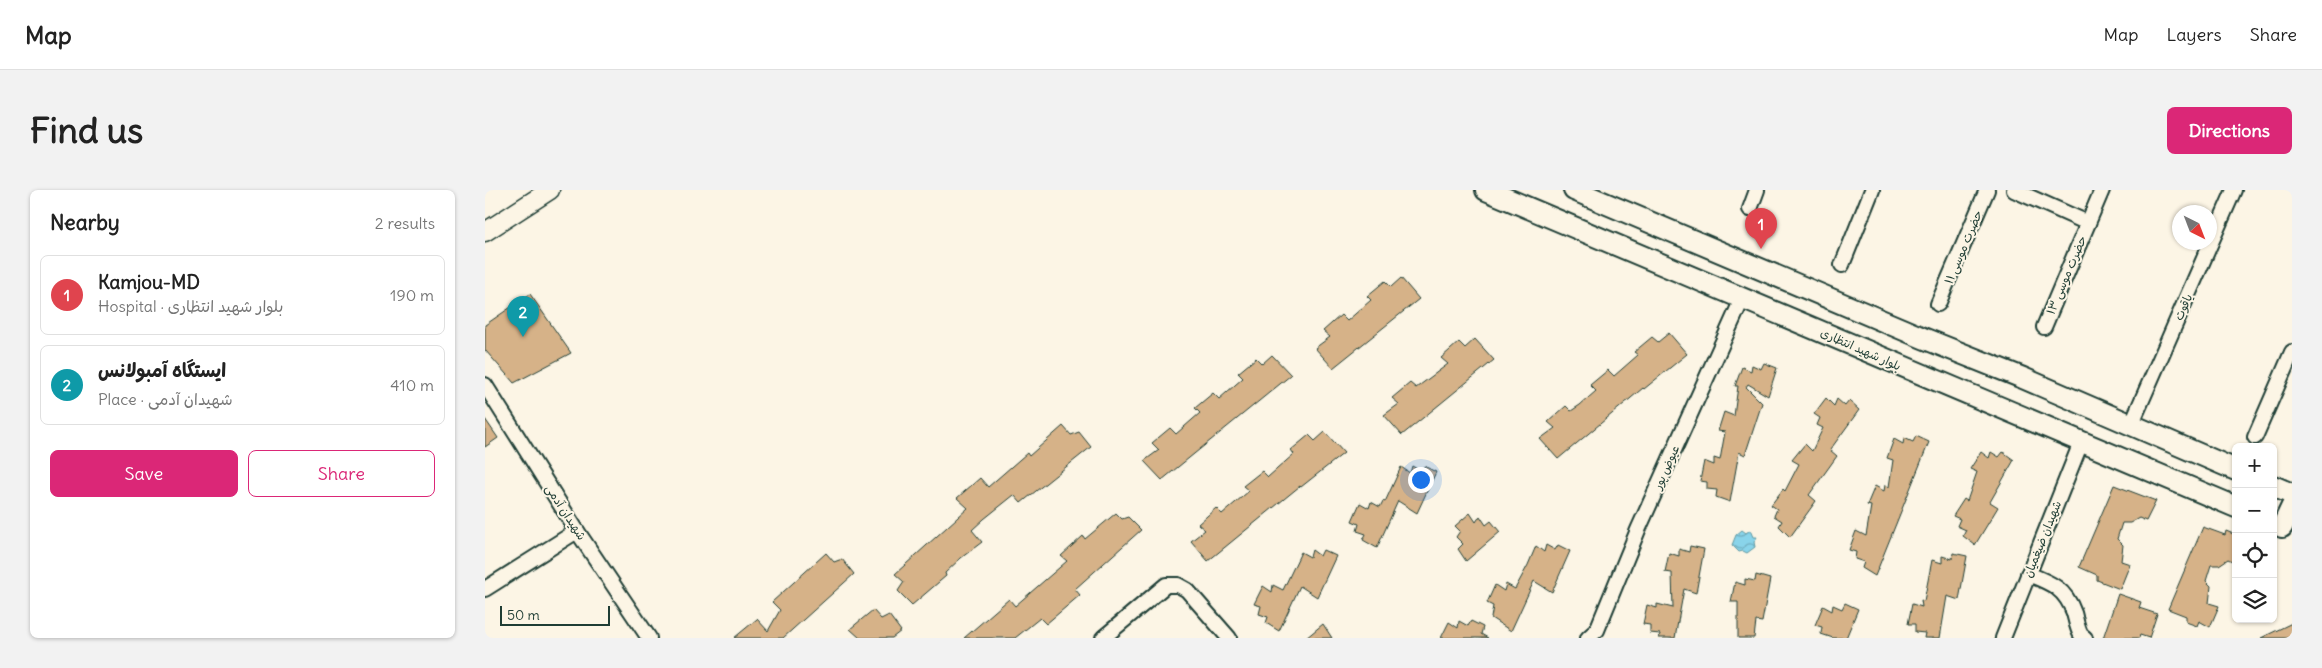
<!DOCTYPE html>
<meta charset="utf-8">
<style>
body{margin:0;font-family:Delius,"Playpen Sans Arabic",sans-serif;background:#f2f2f2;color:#222}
.controls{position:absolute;right:15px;bottom:15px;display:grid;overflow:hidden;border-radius:8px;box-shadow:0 1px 4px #0004}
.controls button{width:45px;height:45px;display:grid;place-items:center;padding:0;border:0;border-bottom:1px solid #e0e0e0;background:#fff;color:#222;font:25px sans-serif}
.compass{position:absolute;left:1687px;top:15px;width:45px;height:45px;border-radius:50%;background:#fff;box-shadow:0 1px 4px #0004;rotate:138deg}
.scale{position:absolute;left:15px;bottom:12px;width:110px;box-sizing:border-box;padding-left:5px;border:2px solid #1f3d34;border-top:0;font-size:14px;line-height:18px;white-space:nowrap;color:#1f3d34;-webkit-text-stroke:4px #fcf5e5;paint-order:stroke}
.you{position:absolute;left:935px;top:289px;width:18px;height:18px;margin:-12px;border:4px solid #fff;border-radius:50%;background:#1a73e8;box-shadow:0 0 0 8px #1a73e833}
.badge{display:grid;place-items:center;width:32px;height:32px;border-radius:50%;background:#db2777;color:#fff;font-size:16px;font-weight:700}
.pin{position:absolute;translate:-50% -41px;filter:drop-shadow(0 1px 2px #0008)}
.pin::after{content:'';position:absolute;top:26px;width:18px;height:15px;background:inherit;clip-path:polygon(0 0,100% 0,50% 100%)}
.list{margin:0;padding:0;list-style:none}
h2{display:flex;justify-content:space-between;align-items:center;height:65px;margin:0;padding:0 20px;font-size:21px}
h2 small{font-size:16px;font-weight:400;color:#767676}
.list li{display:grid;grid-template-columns:32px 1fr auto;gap:15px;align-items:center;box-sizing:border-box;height:80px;margin:0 10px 10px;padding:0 10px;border:1px solid #e0e0e0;border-radius:8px}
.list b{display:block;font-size:19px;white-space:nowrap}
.list p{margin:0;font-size:16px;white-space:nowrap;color:#767676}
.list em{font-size:16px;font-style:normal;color:#767676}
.actions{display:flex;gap:10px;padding:15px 20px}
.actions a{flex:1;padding:11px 0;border:1px solid #db2777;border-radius:8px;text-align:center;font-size:18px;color:#db2777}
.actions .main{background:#db2777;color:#fff}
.icon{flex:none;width:28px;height:28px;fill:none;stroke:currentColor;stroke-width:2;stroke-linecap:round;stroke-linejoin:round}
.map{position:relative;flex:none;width:1807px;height:448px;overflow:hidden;border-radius:8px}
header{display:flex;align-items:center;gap:30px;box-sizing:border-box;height:70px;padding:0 25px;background:#fff;border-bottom:1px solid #e0e0e0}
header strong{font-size:24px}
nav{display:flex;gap:28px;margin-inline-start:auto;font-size:18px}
.intro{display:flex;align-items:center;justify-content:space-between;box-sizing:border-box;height:120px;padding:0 30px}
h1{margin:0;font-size:35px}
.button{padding:12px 22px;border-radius:8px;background:#db2777;color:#fff;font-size:18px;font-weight:700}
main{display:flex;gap:30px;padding:0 30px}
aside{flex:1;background:#fff;border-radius:8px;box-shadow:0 1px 4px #0004}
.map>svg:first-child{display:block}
.water{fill:url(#water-waves);stroke:#5f98a1}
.building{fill:#d6b288;stroke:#1f3d34}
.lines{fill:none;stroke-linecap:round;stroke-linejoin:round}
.minor-casing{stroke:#1f3d34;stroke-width:18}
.tertiary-casing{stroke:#1f3d34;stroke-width:21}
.secondary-casing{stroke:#1f3d34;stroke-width:24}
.minor{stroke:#fcf5e5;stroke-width:14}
.tertiary{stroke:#fcf5e5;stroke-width:18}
.secondary{stroke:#fcf5e5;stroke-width:20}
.labels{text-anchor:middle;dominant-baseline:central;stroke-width:4;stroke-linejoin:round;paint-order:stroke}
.street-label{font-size:12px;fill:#1f3d34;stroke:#fcf5e5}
</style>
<header>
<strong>Map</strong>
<nav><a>Map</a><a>Layers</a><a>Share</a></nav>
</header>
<div class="intro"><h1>Find us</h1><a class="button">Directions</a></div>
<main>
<aside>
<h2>Nearby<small>2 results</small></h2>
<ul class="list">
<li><span class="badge" style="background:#e0444e">1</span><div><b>Kamjou-MD</b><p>Hospital · بلوار شهید انتظاری</p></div><em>190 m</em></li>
<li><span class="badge" style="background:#0f9aa8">2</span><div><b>ایستگاه آمبولانس</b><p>Place · شهیدان آدمی</p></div><em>410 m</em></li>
</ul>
<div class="actions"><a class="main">Save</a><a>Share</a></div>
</aside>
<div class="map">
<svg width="1807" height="448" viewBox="0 0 1807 448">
<defs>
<pattern id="water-waves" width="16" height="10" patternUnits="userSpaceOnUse" patternTransform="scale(1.25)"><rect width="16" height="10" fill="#89d4ea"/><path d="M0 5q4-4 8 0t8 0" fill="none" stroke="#6fadbe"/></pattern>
</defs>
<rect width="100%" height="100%" fill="#fcf5e5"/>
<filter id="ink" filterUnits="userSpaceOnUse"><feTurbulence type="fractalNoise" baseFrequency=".02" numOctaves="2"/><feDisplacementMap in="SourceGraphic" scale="10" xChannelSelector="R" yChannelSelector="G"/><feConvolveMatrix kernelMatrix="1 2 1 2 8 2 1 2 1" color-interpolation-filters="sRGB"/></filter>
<g filter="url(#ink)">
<polygon class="water" points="1257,340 1261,343 1265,340 1268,347 1272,347 1269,352 1270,357 1262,363 1258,361 1254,362 1247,355 1251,345"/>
<g class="building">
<polygon points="916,88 934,109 848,178 830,158 845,147 838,141 856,125 862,131 886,110 882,106 900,91 906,97"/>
<polygon points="45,104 86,163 29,193 0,160 0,135"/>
<polygon points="1184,143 1202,164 1159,199 1158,198 1073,269 1055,249 1070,238 1063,232 1081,216 1086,221 1095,215 1111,201 1105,195 1123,180 1129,186 1153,165 1149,162 1167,147 1173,152"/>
<polygon points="990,149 1009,170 917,245 899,225 914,214 907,208 925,193 931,198 963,174 956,168 974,152 980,158"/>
<polygon points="787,165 806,185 677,290 659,271 674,260 667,253 685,238 691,244 715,223 710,218 728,203 734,209 758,188 753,183 771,168 777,174"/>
<polygon points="1279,173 1292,178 1283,206 1263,194 1261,197 1277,213 1260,265 1254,262 1245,312 1231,307 1232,300 1222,299 1222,292 1215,291 1219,271 1229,275 1229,268 1235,270 1240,242 1233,241 1239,222 1249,226 1253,196 1250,196 1257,177 1266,181 1267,175 1276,179"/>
<polygon points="1341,208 1349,216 1352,209 1360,216 1364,211 1374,220 1345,260 1352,266 1324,305 1331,311 1305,347 1294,336 1297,331 1289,326 1292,319 1286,315 1298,299 1300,301 1314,274 1307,270 1320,254 1327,261 1338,238 1332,235 1335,228 1329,224"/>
<polygon points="0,229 13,248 0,257"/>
<polygon points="578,236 586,245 594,242 606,257 536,313 529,305 499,329 487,340 497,352 476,368 460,383 461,386 427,415 413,401 419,392 410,384 483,318 472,308 495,288 503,297 542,263 544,266"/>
<polygon points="840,242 859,263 816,297 815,296 723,371 706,351 720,340 713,334 731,318 737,324 764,301 758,296 777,281 783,287 809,264 806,260 824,245 830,251"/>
<polygon points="1431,246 1444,252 1390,386 1377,378 1379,372 1370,369 1371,362 1364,360 1371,341 1381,346 1386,316 1382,315 1390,296 1399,301 1400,295 1404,297 1408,270 1402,268 1409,249 1418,254 1419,248 1428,252"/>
<polygon points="1496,262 1504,268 1506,262 1514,267 1518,262 1529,270 1505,312 1513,317 1490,355 1478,346 1481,340 1472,336 1475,329 1468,326 1479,309 1482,311 1492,282 1485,279"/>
<polygon points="927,276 936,281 939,276 951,282 932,323 913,311 892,358 878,350 881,344 872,341 874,334 867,331 875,313 884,318 886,312 895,317 898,311 900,312 916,277 925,283"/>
<polygon points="1629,295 1671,311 1661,331 1654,328 1645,333 1637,333 1632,349 1638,355 1636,371 1645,374 1635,399 1612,390 1612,385 1594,377"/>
<polygon points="631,323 637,329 643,327 656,340 590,399 595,405 561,434 555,428 530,448 479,448 524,409 530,416 582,371 576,366 598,346 600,349"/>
<polygon points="985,323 991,332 995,326 1001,335 1006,331 1015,342 981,371 973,359 978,354 971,347 975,341 970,336"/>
<polygon points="1718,337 1740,345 1741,341 1751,345 1751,373 1743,369 1734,375 1726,375 1721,391 1726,396 1724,413 1734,416 1725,437 1714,431 1712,436 1701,432 1701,426 1683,419"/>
<polygon points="1061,355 1070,360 1073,355 1085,361 1067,402 1049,391 1026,441 1006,428 1008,416 1002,413 1010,395 1019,401 1021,394 1030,399 1043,375 1051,356 1059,362"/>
<polygon points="1205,356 1219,359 1211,403 1199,399 1190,448 1174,448 1175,444 1165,443 1165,435 1158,434 1162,415 1172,418 1172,414 1188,418 1187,383 1180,382 1184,363 1194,366 1194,359 1204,362"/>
<polygon points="827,360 835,366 838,360 851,366 832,407 815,396 794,441 781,433 783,427 774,424 776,416 769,414 778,396 787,402 788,395 798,400 816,362 825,367"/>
<polygon points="341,363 349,372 357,369 369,384 298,448 249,448 272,429 283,441 295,420 287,412"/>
<polygon points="1468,363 1482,366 1474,410 1462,406 1455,448 1439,448 1440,443 1430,442 1430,434 1423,434 1427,414 1437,417 1436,410 1439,411 1447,370 1457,373 1457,366 1467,369"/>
<polygon points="1271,385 1285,389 1277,432 1271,431 1269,448 1253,448 1253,412 1246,412 1250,392 1260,395 1260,389 1270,391"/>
<polygon points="1633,404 1656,412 1654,418 1672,424 1664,448 1655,445 1654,448 1618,448"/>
<polygon points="1360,413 1373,419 1361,448 1348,448 1336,444 1337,437 1330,435 1338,416 1347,421 1348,415 1357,419"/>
<polygon points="388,420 396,429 404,425 416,441 407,448 375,448 365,439"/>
<polygon points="974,431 983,436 986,431 998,437 996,444 1003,448 956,448 964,432 973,438"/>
<polygon points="1807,433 1807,448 1776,448"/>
<polygon points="838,434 847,448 821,448"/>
</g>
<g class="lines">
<defs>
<g id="minor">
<polyline points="1529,0 1603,33"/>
<polyline points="1265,19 1272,0"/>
<polyline points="1357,75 1387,0"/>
<polyline points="1453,114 1502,0"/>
<polyline points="1559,137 1617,0"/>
<polyline points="0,195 92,341 164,448"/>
<polyline points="1646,235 1749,0"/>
<polyline points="1770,247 1807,162"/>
<path d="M1543,384C1566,393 1580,398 1589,423C1591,430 1592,438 1596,445L1600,448"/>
<polyline points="0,399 92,341"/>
<polyline points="618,448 681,395 693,395 702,400 744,448"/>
<polyline points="1103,448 1112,440 1153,340 1258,107"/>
<polyline points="1518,448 1597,250"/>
</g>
<polyline id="tertiary" points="0,42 65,0"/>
<g id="secondary">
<polyline points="1001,0 1751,317"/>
<polyline points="1089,0 1438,148 1538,188 1751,280"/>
<polyline points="1788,296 1807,304"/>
<polyline points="1797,337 1807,316"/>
</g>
</defs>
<use href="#minor" class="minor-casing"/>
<use href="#tertiary" class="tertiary-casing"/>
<use href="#secondary" class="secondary-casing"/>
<use href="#minor" class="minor"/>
<use href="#tertiary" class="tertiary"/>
<use href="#secondary" class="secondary"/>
</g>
</g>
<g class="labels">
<g class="street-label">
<text transform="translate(1478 57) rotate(-67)">حضرت موسی ۱۱</text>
<text transform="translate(1581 85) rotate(-67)">حضرت موسی ۱۳</text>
<text transform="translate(1698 117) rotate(-66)">یاقوت</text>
<text transform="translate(1376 159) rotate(24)">بلوار شهید انتظاری</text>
<text transform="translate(1181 277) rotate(-66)">عیوض پور</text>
<text transform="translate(81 322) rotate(57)">شهیدان آدمی</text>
<text transform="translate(1557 349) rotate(-68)">شهیدان ضیغمیان</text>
</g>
</g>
</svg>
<div class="controls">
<button>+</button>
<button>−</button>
<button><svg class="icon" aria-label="locate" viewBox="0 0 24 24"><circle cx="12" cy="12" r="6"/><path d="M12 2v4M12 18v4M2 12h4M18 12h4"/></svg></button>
<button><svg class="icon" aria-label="layers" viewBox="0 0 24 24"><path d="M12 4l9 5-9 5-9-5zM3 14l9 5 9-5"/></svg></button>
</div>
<svg class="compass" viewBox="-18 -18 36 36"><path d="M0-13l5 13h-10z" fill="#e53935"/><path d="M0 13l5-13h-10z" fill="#767676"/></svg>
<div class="scale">50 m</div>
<div class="you"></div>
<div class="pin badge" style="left:1276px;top:59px;background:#e0444e">1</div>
<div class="pin badge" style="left:38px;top:147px;background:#0f9aa8">2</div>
</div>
</main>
